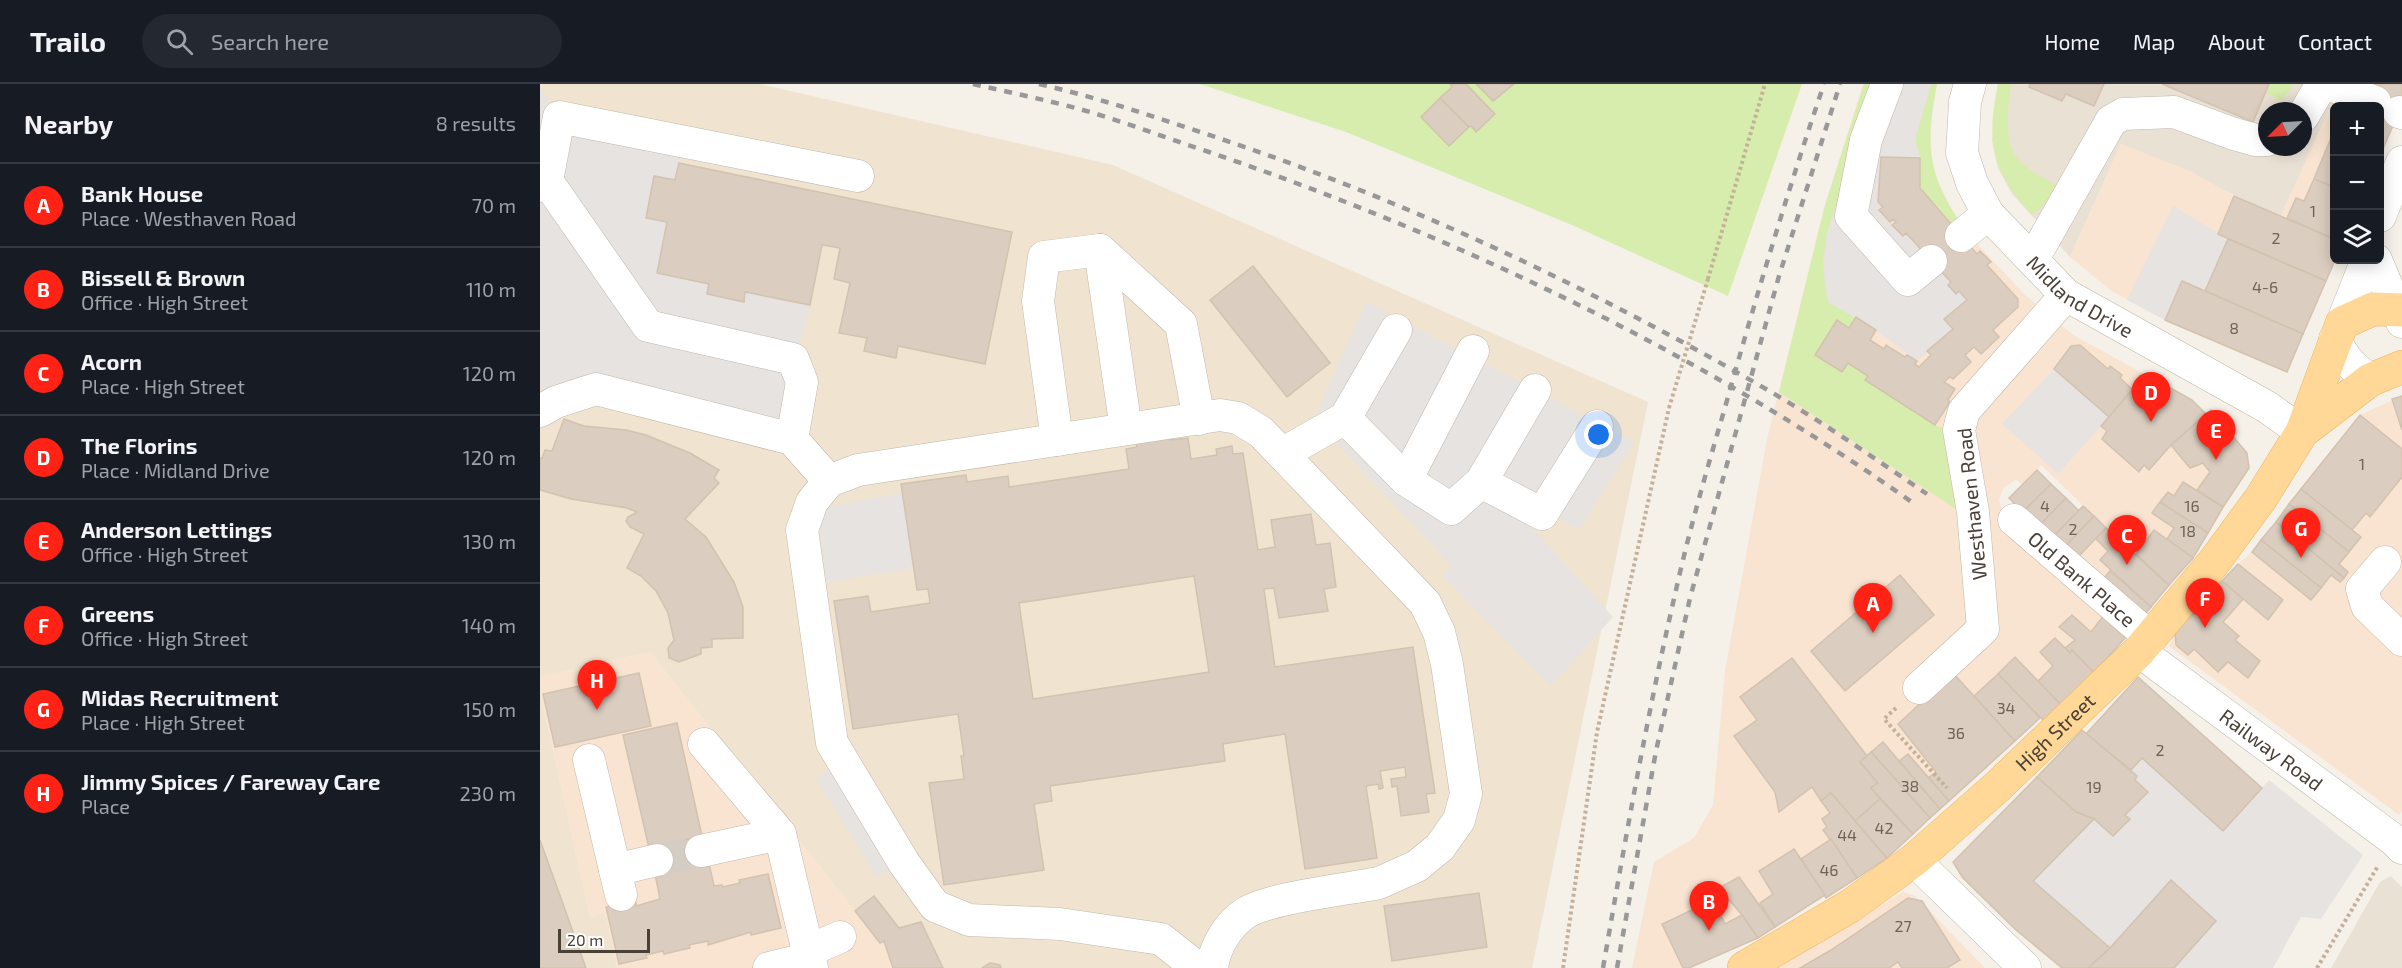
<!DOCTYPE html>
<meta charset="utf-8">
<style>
body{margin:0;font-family:"Exo 2",sans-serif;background:#242831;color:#f1f3f6}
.controls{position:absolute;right:18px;top:18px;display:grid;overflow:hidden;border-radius:9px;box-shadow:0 3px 15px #0003}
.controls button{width:54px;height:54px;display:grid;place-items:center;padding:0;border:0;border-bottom:2px solid #363941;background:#171b24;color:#f1f3f6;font:30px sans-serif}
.compass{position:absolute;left:1718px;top:18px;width:54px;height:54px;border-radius:50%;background:#171b24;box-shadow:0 3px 15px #0003;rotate:246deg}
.scale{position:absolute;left:18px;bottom:15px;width:92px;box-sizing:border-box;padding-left:6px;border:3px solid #494036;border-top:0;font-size:16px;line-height:21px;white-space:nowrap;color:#494036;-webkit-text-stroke:4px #fff;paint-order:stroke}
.you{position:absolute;left:1059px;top:351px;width:21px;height:21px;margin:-15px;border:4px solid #fff;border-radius:50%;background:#1a73e8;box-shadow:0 0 0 9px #1a73e833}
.badge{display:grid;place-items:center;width:39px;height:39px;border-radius:50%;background:#ff2215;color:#fff;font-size:20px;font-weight:700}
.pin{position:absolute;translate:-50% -50px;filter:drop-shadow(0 2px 3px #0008)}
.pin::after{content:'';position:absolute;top:32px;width:21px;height:18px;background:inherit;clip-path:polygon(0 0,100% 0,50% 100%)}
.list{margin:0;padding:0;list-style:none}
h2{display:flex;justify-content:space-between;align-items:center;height:78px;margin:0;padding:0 24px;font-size:26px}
h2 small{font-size:20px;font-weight:400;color:#9ea1a6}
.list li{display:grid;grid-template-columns:39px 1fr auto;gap:18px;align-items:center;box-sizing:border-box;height:84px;padding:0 24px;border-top:2px solid #363941}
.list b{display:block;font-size:22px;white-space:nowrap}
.list p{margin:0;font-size:20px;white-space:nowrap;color:#9ea1a6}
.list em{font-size:20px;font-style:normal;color:#9ea1a6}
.icon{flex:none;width:33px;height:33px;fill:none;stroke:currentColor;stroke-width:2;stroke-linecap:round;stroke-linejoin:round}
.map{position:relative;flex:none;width:1862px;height:884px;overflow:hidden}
header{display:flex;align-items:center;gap:36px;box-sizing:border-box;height:84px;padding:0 30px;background:#171b24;border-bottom:2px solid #363941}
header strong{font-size:28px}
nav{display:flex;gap:33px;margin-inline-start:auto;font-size:21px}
.search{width:420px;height:54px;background:#242831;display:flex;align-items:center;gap:15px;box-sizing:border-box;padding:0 21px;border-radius:33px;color:#9ea1a6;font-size:22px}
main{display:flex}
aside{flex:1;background:#171b24}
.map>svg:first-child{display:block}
.residential{fill:#eae1d5;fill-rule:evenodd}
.commercial{fill:#f9e4d2}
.education{fill:#f0e4d1}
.green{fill:#d6edad}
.parking{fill:#e6e3e0}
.building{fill:#dbcdbf;stroke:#d3c2af;stroke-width:1.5;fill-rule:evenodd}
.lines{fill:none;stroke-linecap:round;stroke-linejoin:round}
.minor-tunnel{stroke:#d3cdc4;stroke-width:32;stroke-dasharray:32 16;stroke-linecap:butt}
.minor-casing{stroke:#c2b7a9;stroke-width:33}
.major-casing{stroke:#eeb55d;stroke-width:34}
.path{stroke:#c5b199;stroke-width:4;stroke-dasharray:3 3;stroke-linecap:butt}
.minor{stroke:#fff;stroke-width:32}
.major{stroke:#ffd797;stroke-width:33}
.rail{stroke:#989898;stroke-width:4.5;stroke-dasharray:8 8;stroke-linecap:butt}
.path-bridge{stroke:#c5b199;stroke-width:4;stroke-dasharray:3 3;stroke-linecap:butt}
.labels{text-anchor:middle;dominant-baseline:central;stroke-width:4.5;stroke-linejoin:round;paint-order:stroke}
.number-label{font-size:16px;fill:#6e6358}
.street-label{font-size:20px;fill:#494036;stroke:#fff}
</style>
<header>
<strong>Trailo</strong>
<div class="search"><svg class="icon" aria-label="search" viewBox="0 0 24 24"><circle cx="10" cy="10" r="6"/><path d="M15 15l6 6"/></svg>Search here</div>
<nav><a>Home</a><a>Map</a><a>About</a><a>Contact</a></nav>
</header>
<main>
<aside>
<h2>Nearby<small>8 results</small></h2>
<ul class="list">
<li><span class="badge">A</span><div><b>Bank House</b><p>Place · Westhaven Road</p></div><em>70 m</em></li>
<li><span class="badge">B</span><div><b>Bissell &amp; Brown</b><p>Office · High Street</p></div><em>110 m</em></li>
<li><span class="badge">C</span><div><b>Acorn</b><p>Place · High Street</p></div><em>120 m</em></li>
<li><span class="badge">D</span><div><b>The Florins</b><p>Place · Midland Drive</p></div><em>120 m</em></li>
<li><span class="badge">E</span><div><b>Anderson Lettings</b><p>Office · High Street</p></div><em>130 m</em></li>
<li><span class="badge">F</span><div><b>Greens</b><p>Office · High Street</p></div><em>140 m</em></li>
<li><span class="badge">G</span><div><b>Midas Recruitment</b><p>Place · High Street</p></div><em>150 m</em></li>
<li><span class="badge">H</span><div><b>Jimmy Spices / Fareway Care</b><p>Place</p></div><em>230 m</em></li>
</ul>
</aside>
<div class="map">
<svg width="1862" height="884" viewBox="0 0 1862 884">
<rect width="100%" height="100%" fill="#f5f0e8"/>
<g class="residential">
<path d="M1458,0H1801L1741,132L1581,60L1530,173L1472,110L1458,84L1452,57ZM1727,27H1763V63H1727Z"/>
<polygon points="1851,792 1862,803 1862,884 1791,884 1840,798"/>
</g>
<g class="commercial">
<polygon points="1323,0 1397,0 1389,42 1391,71 1395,92 1413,129 1429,151 1484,210 1533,251 1652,316 1666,330 1671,326 1707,369 1709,384 1653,474 1599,537 1534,477 1566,444 1554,432 1501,381 1482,401 1476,395 1463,405 1459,416 1467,444 1593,545 1554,589 1504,637 1500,634 1347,774 1317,794 1286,814 1284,811 1218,854 1149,884 1092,884 1114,778 1154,754 1173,721 1185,587 1227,355 1285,121"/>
<polygon points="1801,0 1862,20 1840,72 1840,22 1794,22 1795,176 1747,288 1625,236 1570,206 1530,173 1581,60 1650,87 1694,112 1741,131"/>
<polygon points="1862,312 1862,727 1859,731 1629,562 1635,549 1698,480 1712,468 1820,331"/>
<polygon points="110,568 315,827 334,812 359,844 381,838 403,884 77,884 65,830 50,833 0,608 0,593"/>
<polygon points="1363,808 1375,812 1445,884 1238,884"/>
</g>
<g class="education">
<polygon points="0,0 220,0 573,81 1108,318 992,884 403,884 381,838 359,844 334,812 315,827 110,568 0,593"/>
<polygon points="0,608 50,833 65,829 77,884 0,884"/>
</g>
<g class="green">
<polygon points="660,0 1262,0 1188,212 1032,141 806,48"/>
<polygon points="1324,0 1334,0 1287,150 1288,218 1316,233 1309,244 1297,236 1275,271 1302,288 1308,279 1328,292 1326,297 1395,341 1415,349 1434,437 1239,308 1285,121"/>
<path d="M1391,0H1397C1386,60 1386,88 1422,141L1410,140L1411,138L1380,104V74L1375,55Z"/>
<path d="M1458,0H1471C1468,24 1461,62 1483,80C1494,90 1510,97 1523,105L1492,131C1451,87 1446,58 1458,0Z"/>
<polygon points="1729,0 1754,0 1741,17 1726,9"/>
</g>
<g class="parking">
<polygon points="1334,0 1391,0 1375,55 1380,74 1341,73 1338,118 1343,123 1340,126 1349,138 1353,135 1356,138 1353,142 1362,152 1366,149 1411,198 1408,201 1416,209 1419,207 1427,216 1405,234 1413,245 1377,277 1336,246 1288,218 1285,201 1283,177 1287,150"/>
<polygon points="0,3 19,33 144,58 135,96 114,92 106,134 127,138 117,189 169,200 168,210 203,218 205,208 270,221 233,361 7,310 0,300"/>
<polygon points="1633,122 1688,155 1665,207 1642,198 1625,236 1587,216"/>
<polygon points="826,218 1094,358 1039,446 984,414 974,424 1073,533 1011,602 903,492 912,482 774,335"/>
<polygon points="1514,285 1569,333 1518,390 1462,340"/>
<polygon points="362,409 374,484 286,498 277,425"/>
<polygon points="1602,674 1683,747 1729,696 1823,771 1781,835 1761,833 1733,884 1634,884 1676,837 1631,796 1570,864 1493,797 1554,735 1573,752 1589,736 1585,731 1597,692 1591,686"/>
<polygon points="303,677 364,779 337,793 276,694"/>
</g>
<g class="building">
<polygon points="910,0 926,0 955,30 936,48 931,42 929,43 900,14 912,3"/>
<polygon points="936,0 974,0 953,17"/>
<polygon points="1490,0 1564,0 1554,22 1526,10 1522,17 1489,3"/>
<polygon points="1622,0 1729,0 1713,38"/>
<polygon points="1817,0 1862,0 1862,20 1855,37 1840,31"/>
<polygon points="900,14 929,43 909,62 881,33"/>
<polygon points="1840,31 1855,37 1840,72"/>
<polygon points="1791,54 1794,55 1794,103 1774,95"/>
<polygon points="1341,73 1380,74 1380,104 1437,170 1440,167 1451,178 1447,181 1478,215 1478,223 1453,246 1459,253 1441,270 1434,263 1425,271 1431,278 1413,295 1410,293 1404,298 1415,305 1408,316 1410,318 1395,341 1325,296 1328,292 1308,279 1302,288 1275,271 1297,236 1309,244 1316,233 1336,246 1330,256 1344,265 1346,261 1365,273 1367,271 1377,277 1375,280 1379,283 1391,271 1387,267 1413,245 1404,235 1427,216 1419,207 1416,210 1408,201 1411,198 1366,149 1363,152 1352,141 1356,138 1353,135 1350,138 1339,126 1343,123 1338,118"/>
<polygon points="139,79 472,148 445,280 358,262 356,274 324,267 327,254 299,249 310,199 294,195 300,164 282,161 270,221 205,208 204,218 167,210 169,200 117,189 127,138 106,134 114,92 135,96"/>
<polygon points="1774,95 1794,103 1794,155 1747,134 1756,114 1764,117"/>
<polygon points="1694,112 1794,155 1795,176 1786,197 1678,150"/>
<polygon points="1688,155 1786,197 1763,250 1665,207"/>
<polygon points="713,182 790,279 747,313 670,216"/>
<polygon points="1642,197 1763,250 1747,288 1625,236"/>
<polygon points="1540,261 1568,285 1570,282 1582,291 1580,294 1593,306 1569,333 1514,285 1531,262"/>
<polygon points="1606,290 1652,316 1666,330 1631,361 1609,386 1604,381 1599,388 1562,355 1567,347 1561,342"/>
<polygon points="1862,312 1862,346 1852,315"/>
<polygon points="1671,326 1707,369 1709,384 1683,423 1657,406 1670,388 1663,379 1650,384 1631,361"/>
<polygon points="1820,331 1862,365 1862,393 1830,433 1826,429 1812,446 1761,405"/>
<polygon points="24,335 44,342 86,346 106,351 150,369 179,386 174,394 179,399 145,435 166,453 194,498 203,523 203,554 172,555 172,563 161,564 161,570 139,578 129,574 128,564 134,556 128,529 116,507 101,492 87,484 104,450 90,443 86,437 88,433 97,428 87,424 31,415 0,406 0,374 2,374 5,366 12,367"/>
<path d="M628,351L630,356L648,354L651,375L677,371L676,365L692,362L693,370L703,369L718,466L735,463L731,436L771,430L776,461L790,459L796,503L784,505L788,527L739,534L734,504L724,505L735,583L873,563L895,709L886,710L889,728L861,732L857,702L852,703L851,695L866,693L865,683L840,687L843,704L839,705L838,700L826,702L837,774L765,785L745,650L683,660L685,677L510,702L512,717L494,720L504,786L404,801L389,699L424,695L421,672H424L418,630L313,645L294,517L328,512L331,528L390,519L388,505L377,506L361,400L426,391L427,398L468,392L469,403L589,385L586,365L597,363L596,356ZM654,492L669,588L493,615L479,519Z"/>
<polygon points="1497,386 1511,400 1483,428 1469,414"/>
<polygon points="1643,398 1683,423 1668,449 1620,418 1628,408 1634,412"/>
<polygon points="1511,400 1526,414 1498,443 1483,428"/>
<polygon points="1761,405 1821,453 1809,468 1749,420"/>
<polygon points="1526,414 1539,427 1511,455 1498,443"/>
<polygon points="1620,418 1668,449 1653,474 1627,455 1634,444 1612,429"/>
<polygon points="1749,420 1809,468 1799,480 1808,488 1804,494 1736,438"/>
<polygon points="1543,422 1554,432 1522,466 1511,455"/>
<polygon points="1554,432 1566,444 1534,477 1522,466"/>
<polygon points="1736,438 1804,494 1800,498 1791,491 1781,504 1721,456"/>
<polygon points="1566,444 1629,501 1611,523 1560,476 1568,467 1556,455"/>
<polygon points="1614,446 1653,474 1629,501 1596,470"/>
<polygon points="1721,456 1781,504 1771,516 1712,468"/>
<polygon points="1698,480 1743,516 1728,536 1682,497"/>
<polygon points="1570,487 1611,523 1599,537 1560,499"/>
<polygon points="1360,491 1394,531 1305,607 1271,567"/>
<polygon points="1682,497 1703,515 1683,538 1699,552 1695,556 1720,577 1708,594 1688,578 1678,588 1654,565 1648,571 1636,561 1635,549"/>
<polygon points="1568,526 1593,545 1554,589 1532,566 1530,569 1525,564 1535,556 1519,543 1532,531 1551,548"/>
<polygon points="1515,554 1530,569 1532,566 1554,589 1521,621 1498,597 1513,582 1500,568"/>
<polygon points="1475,573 1521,621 1504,637 1458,590"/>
<polygon points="1252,574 1327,672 1320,678 1338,699 1331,704 1340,715 1315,737 1291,709 1281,717 1272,703 1239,728 1235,708 1194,652 1217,636 1200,613"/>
<polygon points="99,589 111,642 15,663 3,610"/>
<polygon points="1413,589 1475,657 1409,717 1388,694 1396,688 1358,640"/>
<polygon points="1458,590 1500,634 1475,657 1434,612"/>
<polygon points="1598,593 1722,704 1683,747 1602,674 1591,686 1546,650"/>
<polygon points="137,639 162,752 109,764 83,651"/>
<polygon points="1542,646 1597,692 1595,696 1608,708 1585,731 1590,735 1573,752 1554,735 1536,728 1497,693"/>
<polygon points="1343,658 1400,725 1390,734 1331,668"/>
<polygon points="1331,668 1390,734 1373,750 1331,704 1338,699 1320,678"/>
<polygon points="1368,670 1409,717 1400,725 1359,677"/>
<polygon points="1497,693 1536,728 1554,735 1493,797 1570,864 1548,884 1522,884 1476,846 1423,794 1413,778"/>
<polygon points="1291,709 1347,774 1317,794 1283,746 1287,743 1282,735 1290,729 1281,717"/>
<polygon points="1340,715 1373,750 1347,774 1315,737"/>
<polygon points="158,753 169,779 174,802 182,801 183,803 200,799 199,796 228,790 241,844 211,851 211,848 168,861 168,857 149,861 150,864 124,870 123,867 106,871 107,874 79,880 66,823 79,820 80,823 96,819 96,822 120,815 115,790 113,763"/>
<polygon points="1291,755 1317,794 1286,814 1261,775"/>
<polygon points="0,756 46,884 0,884"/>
<polygon points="1254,765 1285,811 1235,843 1220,819 1233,810 1219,787"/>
<polygon points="1199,793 1235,843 1218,854 1202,831 1179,804"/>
<polygon points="1631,796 1676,837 1634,884 1548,884 1570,864"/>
<polygon points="939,809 947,863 852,877 844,822"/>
<polygon points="334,812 359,844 381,838 403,884 353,884 344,857 340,859 315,827"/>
<polygon points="1368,814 1382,817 1420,876 1407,884 1362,884 1358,878 1349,884 1260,884 1291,866"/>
<polygon points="1173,816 1185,840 1202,831 1218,854 1149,884 1143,884 1122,840"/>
<polygon points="450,879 460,881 461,884 442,884"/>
</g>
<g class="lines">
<polyline class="minor-tunnel" points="117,776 161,767"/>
<defs>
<g id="minor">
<polyline points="1347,0 1326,56 1311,132 1368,196 1391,177"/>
<path id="s1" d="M1430,0L1425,18L1422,69L1432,99L1448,130L1526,211L1727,323L1762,348"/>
<polyline points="1788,0 1835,18"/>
<polyline points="1859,28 1862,29"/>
<polyline points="1763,32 1782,0"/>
<polyline points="0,86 7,97 19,33 318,92"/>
<polyline points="0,102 7,97 108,242 253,275 262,298 252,355"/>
<polyline points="1840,132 1862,78"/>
<polyline points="1421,152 1448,130"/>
<polyline points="560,166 641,240 659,335"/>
<polyline points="1493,175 1571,37 1583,30 1634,28 1694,50 1716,56 1727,56"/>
<polyline points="1836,176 1862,238"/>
<polyline points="1802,239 1827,176"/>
<path d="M1795,255C1803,274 1813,284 1830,296"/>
<polyline points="0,327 16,318 56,305 252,355 289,397"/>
<polyline points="805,334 866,396 933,267"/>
<polyline points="517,356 498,217 504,173 560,166 586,345"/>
<polyline points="742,370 805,334 856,246"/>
<polyline points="866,396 911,425 941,398 995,306"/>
<polyline points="941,398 1002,430 1057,342"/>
<path id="s2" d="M1474,436L1611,554"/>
<polyline points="1845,478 1822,505 1827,522 1862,556"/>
<path id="s3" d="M1599,567L1854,756L1862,764"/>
<polyline points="1379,604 1443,545 1433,428 1419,346 1424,327 1526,211"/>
<polyline points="164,660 240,750 272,884"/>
<polyline points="49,676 81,811"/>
<polyline points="161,767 240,750"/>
<polyline points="1374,776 1485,884"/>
<polyline points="75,786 117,776"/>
<polyline points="268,867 300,853"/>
<polyline points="229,884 270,874"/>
<path d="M652,884L649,877L621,855L520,840L429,836L395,822L364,779L292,659L262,446L272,418L289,397L318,386L680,331L698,334L721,348L885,519L899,548L907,580L926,710L919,736L900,763L877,782L839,799C809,805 726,814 704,830C688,841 674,864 672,884"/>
</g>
<g id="major">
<polyline points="1762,348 1830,296 1862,283"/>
<path id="s4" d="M1204,884L1310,822L1374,776L1457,703L1599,567L1674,478L1721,414L1762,348L1802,239L1833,225L1862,226"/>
</g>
</defs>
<use href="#minor" class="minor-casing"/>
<use href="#major" class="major-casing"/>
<g class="path">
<polyline points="1168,195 1225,0"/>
<polyline points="1356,624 1344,635 1407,704"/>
<polyline points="1023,884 1057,648 1129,324"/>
<polyline points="1777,884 1838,782"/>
</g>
<use href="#minor" class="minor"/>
<use href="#major" class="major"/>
<g class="rail">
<path d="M433,0C472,9 512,17 550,28C590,40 629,55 669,68C918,153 1160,268 1376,421"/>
<path d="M499,0C551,12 600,28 651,45C852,110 1043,199 1226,305C1281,337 1334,374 1387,410"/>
<path d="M1063,884C1085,757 1107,631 1136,506C1150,443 1168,382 1186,320C1216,213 1248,106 1284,0"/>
<polyline points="1077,884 1116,667 1150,514 1239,192 1300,0"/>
</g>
<polyline class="path-bridge" points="1129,324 1168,195"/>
</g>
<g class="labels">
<g class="number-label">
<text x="1773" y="126">1</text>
<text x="1736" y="153">2</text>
<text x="1725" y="202">4-6</text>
<text x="1694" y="243">8</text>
<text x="1822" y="379">1</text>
<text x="1505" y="421">4</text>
<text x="1652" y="421">16</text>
<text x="1533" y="444">2</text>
<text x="1648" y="446">18</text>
<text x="1466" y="623">34</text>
<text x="1416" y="648">36</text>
<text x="1620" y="665">2</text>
<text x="1370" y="701">38</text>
<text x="1554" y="702">19</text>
<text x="1344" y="743">42</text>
<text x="1307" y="750">44</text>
<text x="1289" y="785">46</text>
<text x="1363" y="841">27</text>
</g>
<g class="street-label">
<text stroke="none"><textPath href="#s1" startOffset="261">Midland Drive</textPath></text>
<text transform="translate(1431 420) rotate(-96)">Westhaven Road</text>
<text stroke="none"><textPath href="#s2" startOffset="90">Old Bank Place</textPath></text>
<text stroke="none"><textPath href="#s4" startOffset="392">High Street</textPath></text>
<text stroke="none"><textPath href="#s3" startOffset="165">Railway Road</textPath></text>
</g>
</g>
</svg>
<div class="controls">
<button>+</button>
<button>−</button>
<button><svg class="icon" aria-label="layers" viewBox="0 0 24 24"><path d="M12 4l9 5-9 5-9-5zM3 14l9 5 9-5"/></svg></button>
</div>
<svg class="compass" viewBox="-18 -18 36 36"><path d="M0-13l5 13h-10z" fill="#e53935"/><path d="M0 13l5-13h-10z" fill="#9ea1a6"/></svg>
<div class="scale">20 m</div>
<div class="you"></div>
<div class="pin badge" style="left:1333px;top:549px">A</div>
<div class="pin badge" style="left:1169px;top:847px">B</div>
<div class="pin badge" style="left:1587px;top:481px">C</div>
<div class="pin badge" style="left:1611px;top:338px">D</div>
<div class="pin badge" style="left:1676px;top:376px">E</div>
<div class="pin badge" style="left:1665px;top:544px">F</div>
<div class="pin badge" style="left:1761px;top:474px">G</div>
<div class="pin badge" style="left:57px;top:626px">H</div>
</div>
</main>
